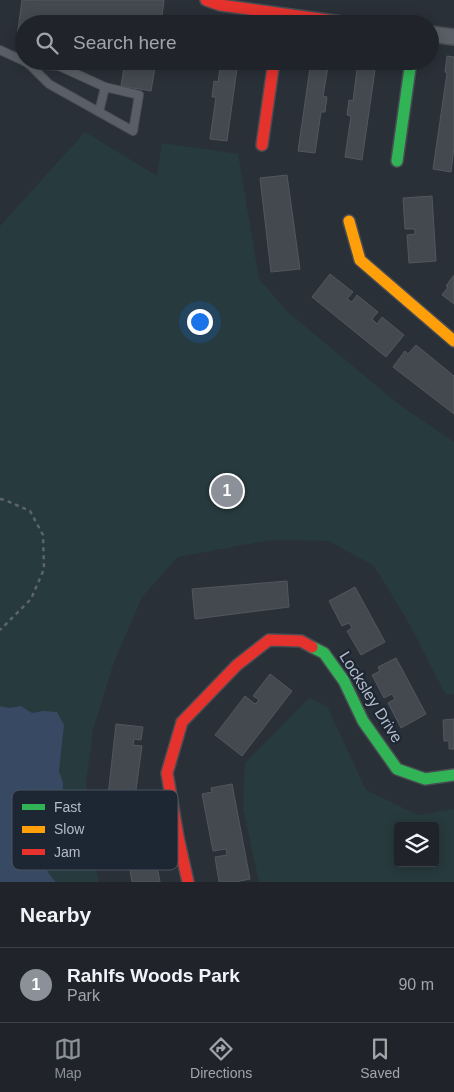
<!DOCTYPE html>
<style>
body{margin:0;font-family:Helvetica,sans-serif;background:#2d3036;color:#f1f3f6}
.controls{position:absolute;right:15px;bottom:15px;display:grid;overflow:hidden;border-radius:5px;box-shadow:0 2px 12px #0003}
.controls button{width:45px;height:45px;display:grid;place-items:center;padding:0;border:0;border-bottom:1px solid #3d4147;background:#20242a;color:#f1f3f6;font:25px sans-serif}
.you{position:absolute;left:199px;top:321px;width:18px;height:18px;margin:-12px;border:4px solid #fff;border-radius:50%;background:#1a73e8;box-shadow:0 0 0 8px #1a73e833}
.badge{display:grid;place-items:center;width:32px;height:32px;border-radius:50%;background:#8c9099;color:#fff;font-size:16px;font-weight:700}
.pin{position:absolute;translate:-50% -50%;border:2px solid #fff;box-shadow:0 1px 5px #0006}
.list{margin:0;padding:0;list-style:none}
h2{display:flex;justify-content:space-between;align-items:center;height:65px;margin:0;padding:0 20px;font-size:21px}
h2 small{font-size:16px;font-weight:400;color:#a2a4a8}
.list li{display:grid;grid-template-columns:32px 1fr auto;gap:15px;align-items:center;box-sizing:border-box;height:75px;padding:0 20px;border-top:1px solid #3d4147}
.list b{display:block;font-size:19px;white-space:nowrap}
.list p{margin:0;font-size:16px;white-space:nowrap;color:#a2a4a8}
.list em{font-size:16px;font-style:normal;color:#a2a4a8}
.icon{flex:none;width:28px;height:28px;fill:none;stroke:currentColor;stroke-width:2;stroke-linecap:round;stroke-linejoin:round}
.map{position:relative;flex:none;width:454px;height:882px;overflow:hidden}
.search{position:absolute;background:#20242a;box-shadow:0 2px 12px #0003;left:15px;right:15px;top:15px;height:55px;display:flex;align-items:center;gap:12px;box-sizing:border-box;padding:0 18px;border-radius:28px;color:#a2a4a8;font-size:19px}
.sheet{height:140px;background:#20242a}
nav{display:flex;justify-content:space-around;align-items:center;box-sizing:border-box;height:70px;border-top:1px solid #3d4147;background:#20242a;font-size:14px;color:#a2a4a8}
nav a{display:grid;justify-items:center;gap:2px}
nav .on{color:#8c9099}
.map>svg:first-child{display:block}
.green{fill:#273a3e;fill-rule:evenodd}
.water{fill:#384963}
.building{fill:#444950;stroke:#52575f}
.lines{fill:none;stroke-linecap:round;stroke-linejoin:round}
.lane-casing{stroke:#484c53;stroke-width:10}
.street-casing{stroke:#484c53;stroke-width:18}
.fast-casing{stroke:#484c53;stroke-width:14}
.slow-casing{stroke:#484c53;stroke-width:14}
.jam-casing{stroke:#484c53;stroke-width:14}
.path{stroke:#5d636a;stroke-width:2.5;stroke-dasharray:4 4;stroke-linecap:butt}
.lane{stroke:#5a5e66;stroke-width:8}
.street{stroke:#5a5e66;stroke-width:15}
.fast{stroke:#30b455;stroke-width:11}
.slow{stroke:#ff9f0a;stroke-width:11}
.jam{stroke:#e5322d;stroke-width:11}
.labels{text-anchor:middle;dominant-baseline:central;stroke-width:4.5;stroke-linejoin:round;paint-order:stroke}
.street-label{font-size:16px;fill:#b4bcc9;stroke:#1d2633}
.key{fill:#1d2633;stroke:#4a5360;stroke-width:1}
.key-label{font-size:14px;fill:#b4bcc9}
</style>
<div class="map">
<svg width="454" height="882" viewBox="0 0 454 882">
<rect width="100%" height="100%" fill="#2a3038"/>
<g class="green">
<polygon points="85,132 157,176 162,143 238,154 259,279 289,313 401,406 454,442 454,694 446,695 406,618 374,566 329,541 271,540 178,557 142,597 114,662 93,730 86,784 87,833 99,882 0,882 0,226"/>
<path d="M309,698L327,706L366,790L418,815L454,809V882H259L243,808L245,763ZM398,826H435V863H398Z"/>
</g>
<path class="water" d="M0,706L9,708L21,706L32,713L43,711L57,712L64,725L59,771L63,783L62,806L58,829L39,839C42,856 43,869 56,882H0Z"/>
<g class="building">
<polygon points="22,0 164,0 161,24 24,24 24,45 16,44"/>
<polygon points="447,56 454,57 454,147 451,172 433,169 447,73 445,72"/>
<polygon points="125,61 156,61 151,91 121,86"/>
<polygon points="221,61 238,61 227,141 210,139 216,97 212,97 214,81 218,82"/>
<polygon points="311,61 329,61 323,96 327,97 325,112 321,112 315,153 298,151"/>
<polygon points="358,61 378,61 376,63 362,160 345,157 351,116 347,115 349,100 353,101"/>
<polygon points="287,175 300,269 271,272 260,178"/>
<polygon points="432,196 436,261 409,263 407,235 415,234 415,229 405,229 403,198"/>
<polygon points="330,274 353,292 347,299 352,302 357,295 378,312 372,319 377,324 382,317 404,335 386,357 312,297"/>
<polygon points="454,275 454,304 442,295 448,287 446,286"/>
<polygon points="416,345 454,376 454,414 393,367 405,351 408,354"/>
<polygon points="287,581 289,607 195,619 192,589"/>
<polygon points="355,587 385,642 361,655 347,631 352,628 349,623 342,626 329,601"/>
<polygon points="396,658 426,714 401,728 388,703 395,699 392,694 384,698 372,675 380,671 378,667"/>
<polygon points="270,674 292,691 242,756 215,735 245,696 255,704 259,700 253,696"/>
<polygon points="454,719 454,749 449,749 449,741 444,741 443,720"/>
<polygon points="116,724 143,727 141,740 134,739 133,745 142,746 134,804 128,803 128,807 107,805"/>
<polygon points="232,784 250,879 235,882 219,882 215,857 227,855 226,849 213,851 202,794 212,792 211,788"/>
<polygon points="151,835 160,882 132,882 125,839"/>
</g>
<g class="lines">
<defs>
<g id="lane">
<polyline points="0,50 24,61"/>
<polyline points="24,61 29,64 49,84 133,131 139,95 105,87 59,66 29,64"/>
<polyline points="99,112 105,87"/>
</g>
<polyline id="street" points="430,34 454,37"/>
<g id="fast">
<polyline points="397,161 411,61"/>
<polyline points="312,647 324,653 344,681 363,721 397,769 425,779 454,775"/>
</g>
<polyline id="slow" points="349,221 360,260 454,341"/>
<g id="jam">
<polyline points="206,0 220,5 356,24"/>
<polyline points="262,145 274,61"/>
<polyline points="188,882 178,837 167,773 182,722 237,665 269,640 301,641 312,647"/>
</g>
</defs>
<use href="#lane" class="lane-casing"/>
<use href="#street" class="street-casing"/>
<use href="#fast" class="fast-casing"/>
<use href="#slow" class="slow-casing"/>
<use href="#jam" class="jam-casing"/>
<polyline class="path" points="0,499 5,500 30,511 43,535 44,569 31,599 0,630"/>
<use href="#lane" class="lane"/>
<use href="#street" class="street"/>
<use href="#fast" class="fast"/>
<use href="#slow" class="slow"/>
<use href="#jam" class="jam"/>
</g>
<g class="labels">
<g class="street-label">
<text transform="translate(371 697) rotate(58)">Locksley Drive</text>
</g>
</g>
<rect x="12" y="790" width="166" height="80" rx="8" class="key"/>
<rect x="22" y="804" width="23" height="6" fill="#30b455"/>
<rect x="22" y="826" width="23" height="7" fill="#ff9f0a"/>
<rect x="22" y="849" width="23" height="6" fill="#e5322d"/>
<g class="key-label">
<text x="54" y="812">Fast</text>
<text x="54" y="834">Slow</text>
<text x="54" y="857">Jam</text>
</g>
</svg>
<div class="controls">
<button><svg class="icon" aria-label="layers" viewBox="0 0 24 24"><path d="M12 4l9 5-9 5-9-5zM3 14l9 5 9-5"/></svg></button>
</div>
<div class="you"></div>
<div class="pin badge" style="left:227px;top:491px">1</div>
<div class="search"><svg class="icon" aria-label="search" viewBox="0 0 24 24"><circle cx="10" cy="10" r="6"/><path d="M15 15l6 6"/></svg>Search here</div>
</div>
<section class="sheet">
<h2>Nearby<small></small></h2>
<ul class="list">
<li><span class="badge">1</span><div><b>Rahlfs Woods Park</b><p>Park</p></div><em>90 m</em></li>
</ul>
</section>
<nav>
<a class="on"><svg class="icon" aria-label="map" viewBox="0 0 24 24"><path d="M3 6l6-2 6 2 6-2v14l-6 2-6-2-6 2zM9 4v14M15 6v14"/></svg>Map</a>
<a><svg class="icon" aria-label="directions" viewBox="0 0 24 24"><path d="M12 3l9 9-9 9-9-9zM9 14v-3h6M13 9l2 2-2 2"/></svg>Directions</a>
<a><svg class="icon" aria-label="saved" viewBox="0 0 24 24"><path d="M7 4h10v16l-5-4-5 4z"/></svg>Saved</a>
</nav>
